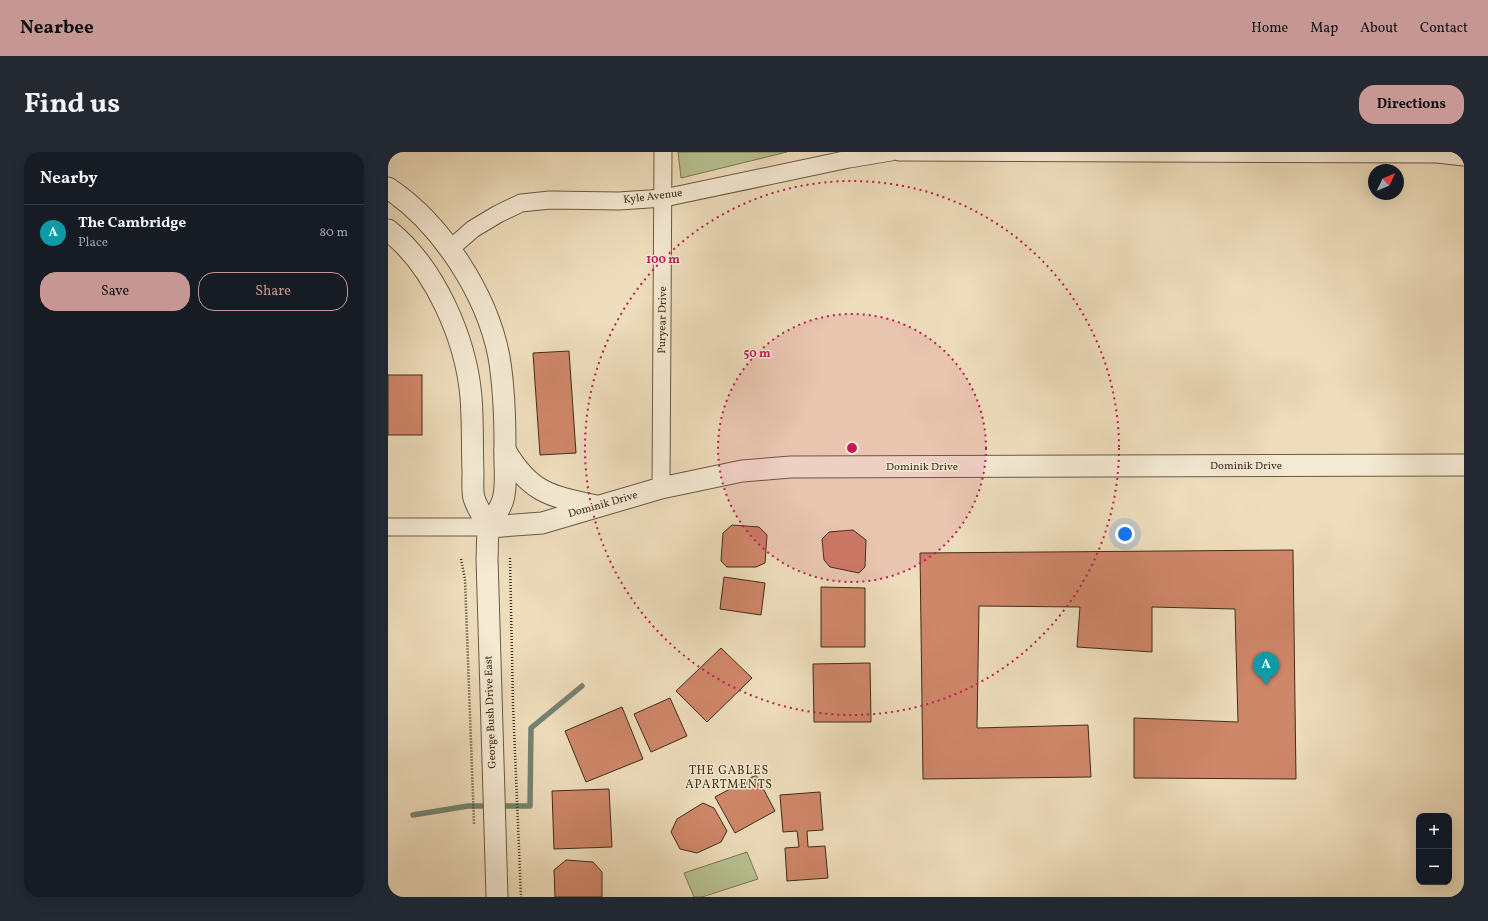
<!DOCTYPE html>
<meta charset="utf-8">
<style>
body{margin:0;font-family:Vollkorn,serif;background:#242831;color:#f1f3f6}
.controls{position:absolute;right:12px;bottom:12px;display:grid;overflow:hidden;border-radius:8px;box-shadow:0 4px 16px #0002}
.controls button{width:36px;height:36px;display:grid;place-items:center;padding:0;border:0;border-bottom:1px solid #363941;background:#171b24;color:#f1f3f6;font:20px sans-serif}
.compass{position:absolute;left:980px;top:12px;width:36px;height:36px;border-radius:50%;background:#171b24;box-shadow:0 4px 16px #0002;rotate:46deg}
.you{position:absolute;left:737px;top:382px;width:14px;height:14px;margin:-10px;border:3px solid #fff;border-radius:50%;background:#1a73e8;box-shadow:0 0 0 6px #1a73e833}
.badge{display:grid;place-items:center;width:26px;height:26px;border-radius:50%;background:#c59692;color:#fff;font-size:13px;font-weight:700}
.pin{position:absolute;translate:-50% -33px;filter:drop-shadow(0 1px 2px #0008)}
.pin::after{content:'';position:absolute;top:21px;width:14px;height:12px;background:inherit;clip-path:polygon(0 0,100% 0,50% 100%)}
.list{margin:0;padding:0;list-style:none}
h2{display:flex;justify-content:space-between;align-items:center;height:52px;margin:0;padding:0 16px;font-size:17px}
h2 small{font-size:13px;font-weight:400;color:#9ea1a6}
.list li{display:grid;grid-template-columns:26px 1fr auto;gap:12px;align-items:center;box-sizing:border-box;height:56px;padding:0 16px;border-top:1px solid #363941}
.list b{display:block;font-size:15px;white-space:nowrap}
.list p{margin:0;font-size:13px;white-space:nowrap;color:#9ea1a6}
.list em{font-size:13px;font-style:normal;color:#9ea1a6}
.actions{display:flex;gap:8px;padding:12px 16px}
.actions a{flex:1;padding:9px 0;border:1px solid #c59692;border-radius:16px;text-align:center;font-size:14px;color:#c59692}
.actions .main{background:#c59692;color:#111}
.map{position:relative;flex:none;width:1076px;height:745px;overflow:hidden;border-radius:16px}
header{display:flex;align-items:center;gap:24px;box-sizing:border-box;height:56px;padding:0 20px;background:#c59692;color:#111}
header strong{font-size:19px}
nav{display:flex;gap:22px;margin-inline-start:auto;font-size:14px}
.intro{display:flex;align-items:center;justify-content:space-between;box-sizing:border-box;height:96px;padding:0 24px}
h1{margin:0;font-size:28px}
.button{padding:10px 18px;border-radius:16px;background:#c59692;color:#111;font-size:14px;font-weight:700}
main{display:flex;gap:24px;padding:0 24px}
aside{flex:1;background:#171b24;border-radius:16px;box-shadow:0 4px 16px #0002}
.map>svg:first-child{display:block}
.green{fill:#b8c192;stroke:#7b7854}
.lines{fill:none;stroke-linecap:round;stroke-linejoin:round}
.stream{stroke:#758372;stroke-width:5.5}
.building{fill:#cf8769;stroke:#3e2e17}
.minor-casing{stroke:#6a5a40;stroke-width:19}
.tertiary-casing{stroke:#6a5a40;stroke-width:23}
.path{stroke:#3e2e17;stroke-width:2.5;stroke-dasharray:1 2;stroke-linecap:butt}
.minor{stroke:#f4e9d3;stroke-width:17}
.tertiary{stroke:#f4e9d3;stroke-width:21}
.ring{fill:none;stroke:#c2185b;stroke-width:2;stroke-dasharray:2 4}
.labels{text-anchor:middle;dominant-baseline:central;stroke-width:3;stroke-linejoin:round;paint-order:stroke}
.street-label{font-size:11px;fill:#3e2e17;stroke:#f4e9d3}
.neighbourhood-label{font-size:12px;letter-spacing:1px;fill:#3e2e17;stroke:#f4e9d3}
.centre{fill:#c2185b;stroke:#f4e9d3;stroke-width:2}
.ring-label{font-size:12px;text-anchor:middle;font-weight:bold;fill:#c2185b;stroke:#f4e9d3;stroke-width:3;stroke-linejoin:round;paint-order:stroke}
</style>
<header>
<strong>Nearbee</strong>
<nav><a>Home</a><a>Map</a><a>About</a><a>Contact</a></nav>
</header>
<div class="intro"><h1>Find us</h1><a class="button">Directions</a></div>
<main>
<aside>
<h2>Nearby<small></small></h2>
<ul class="list">
<li><span class="badge" style="background:#0f9aa8">A</span><div><b>The Cambridge</b><p>Place</p></div><em>80 m</em></li>
</ul>
<div class="actions"><a class="main">Save</a><a>Share</a></div>
</aside>
<div class="map">
<svg width="1076" height="745" viewBox="0 0 1076 745">
<rect width="100%" height="100%" fill="#eeddbc"/>
<filter id="stains"><feTurbulence type="fractalNoise" baseFrequency=".005" numOctaves="4"/><feColorMatrix values="0 0 0 0 .2 0 0 0 0 .09 0 0 0 0 .02 0 0 0 .5 -.17"/></filter>
<radialGradient id="worn" r=".72"><stop offset=".6" stop-color="#630" stop-opacity="0"/><stop offset="1" stop-color="#630" stop-opacity=".3"/></radialGradient>
<g class="green">
<polygon points="290,0 399,0 293,26"/>
<polygon points="359,700 370,727 314,745 306,745 296,721"/>
</g>
<g class="lines">
<g class="stream">
<polyline points="111,654 142,654 143,576 194,534"/>
<polyline points="25,663 80,654 102,654"/>
</g>
</g>
<g class="building">
<polygon points="181,199 188,301 152,303 145,201"/>
<rect x="0" y="223" width="34" height="60"/>
<polygon points="344,373 371,375 379,383 377,411 368,415 339,415 333,409 335,381"/>
<polygon points="465,378 478,388 477,415 471,421 442,415 436,408 434,387 441,380"/>
<polygon points="905,398 908,627 746,626 746,566 850,570 847,457 764,455 764,500 689,495 692,455 591,454 589,576 700,573 703,625 535,627 532,401"/>
<polygon points="336,425 377,431 373,463 332,457"/>
<polygon points="433,435 477,436 477,495 433,495"/>
<polygon points="333,496 364,526 319,570 288,539"/>
<polygon points="482,511 483,570 426,570 425,512"/>
<polygon points="282,546 299,584 263,600 246,562"/>
<polygon points="234,555 255,607 198,630 177,579"/>
<polygon points="368,623 387,659 347,681 327,645"/>
<polygon points="221,637 224,695 166,697 164,639"/>
<polygon points="432,640 435,678 419,679 420,695 437,694 440,726 399,729 397,696 411,695 409,679 395,680 392,643"/>
<polygon points="315,651 326,656 339,679 333,690 309,701 292,697 283,680 289,667"/>
<polygon points="178,708 205,710 214,720 214,745 167,745 166,718"/>
</g>
<g class="lines">
<defs>
<g id="minor">
<polyline points="511,0 1049,2 1076,5"/>
<polyline points="62,97 85,77 110,62 133,51 162,48 231,49 276,46 461,7 503,0"/>
<polyline points="273,336 275,0"/>
<polyline points="0,375 101,375"/>
</g>
<g id="tertiary">
<path d="M0,36C53,71 99,142 111,205C116,234 117,265 117,295C116,310 119,328 116,343C115,354 106,364 102,373C98,383 100,397 99,406L109,745"/>
<path d="M0,78C47,115 78,187 83,245C85,270 84,296 85,321C85,329 84,339 86,346C89,356 96,366 101,375"/>
<path d="M117,298C142,341 162,344 208,354"/>
<polyline points="101,375 154,371 273,336 354,319 403,315 1076,313"/>
</g>
</defs>
<use href="#minor" class="minor-casing"/>
<use href="#tertiary" class="tertiary-casing"/>
<g class="path">
<polyline points="122,406 125,552 133,745"/>
<polyline points="73,407 77,427 86,672"/>
</g>
<use href="#minor" class="minor"/>
<use href="#tertiary" class="tertiary"/>
</g>
<circle cx="464" cy="296" r="134" fill="#c2185b" fill-opacity=".12"/>
<g class="ring">
<circle cx="464" cy="296" r="134"/>
<circle cx="464" cy="296" r="267"/>
</g>
<g class="labels">
<g class="street-label">
<text transform="translate(265 45) rotate(-7)">Kyle Avenue</text>
<text transform="translate(275 168) rotate(-89)">Puryear Drive</text>
<text x="858" y="314">Dominik Drive</text>
<text x="534" y="315">Dominik Drive</text>
<text transform="translate(215 353) rotate(-16)">Dominik Drive</text>
<text transform="translate(103 560) rotate(-92)">George Bush Drive East</text>
</g>
<g class="neighbourhood-label">
<text x="341" y="619">THE GABLES<tspan x="341" dy="14">APARTMENTS</tspan></text>
</g>
</g>
<circle cx="464" cy="296" r="6" class="centre"/>
<g class="ring-label">
<text x="275" y="111">100 m</text>
<text x="369" y="205">50 m</text>
</g>
<rect width="100%" height="100%" filter="url(#stains)"/>
<rect width="100%" height="100%" fill="url(#worn)"/>
</svg>
<div class="controls">
<button>+</button>
<button>−</button>
</div>
<svg class="compass" viewBox="-18 -18 36 36"><path d="M0-13l5 13h-10z" fill="#e53935"/><path d="M0 13l5-13h-10z" fill="#9ea1a6"/></svg>
<div class="you"></div>
<div class="pin badge" style="left:878px;top:533px;background:#0f9aa8">A</div>
</div>
</main>
